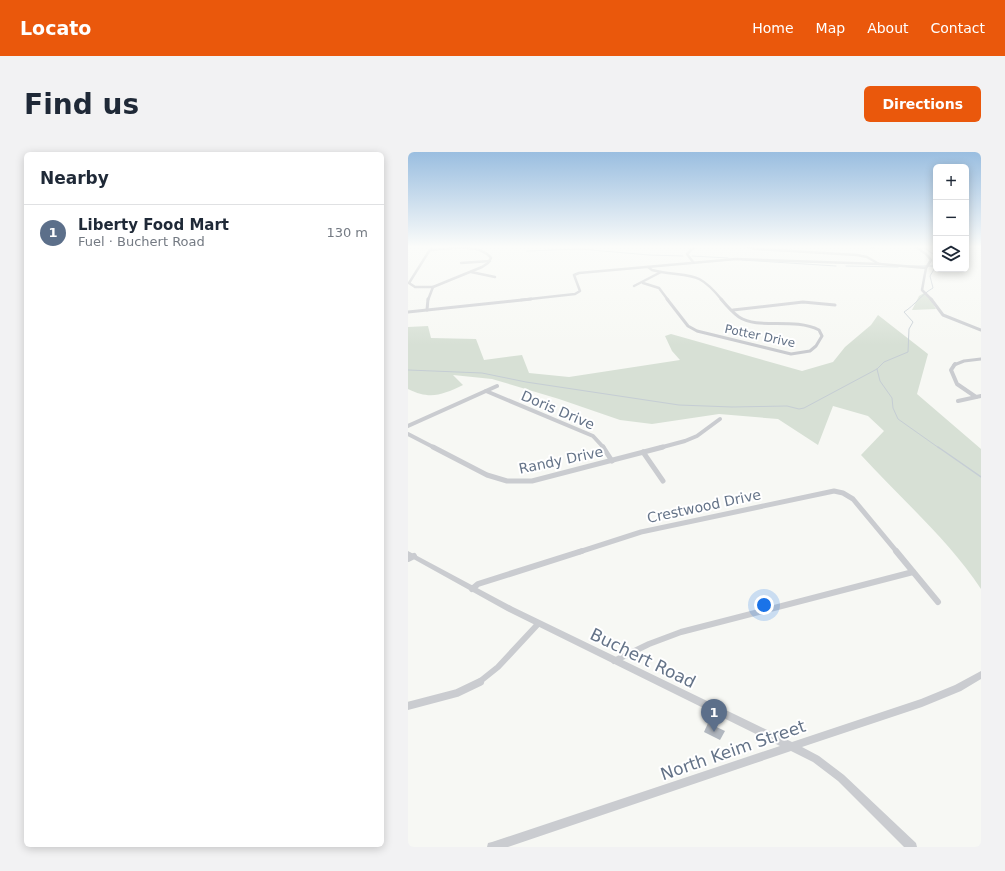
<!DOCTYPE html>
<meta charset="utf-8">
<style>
body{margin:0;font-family:"DejaVu Sans",sans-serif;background:#f2f2f3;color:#1f2937}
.controls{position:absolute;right:12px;top:12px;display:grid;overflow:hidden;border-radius:6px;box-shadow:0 2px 10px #0003}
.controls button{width:36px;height:36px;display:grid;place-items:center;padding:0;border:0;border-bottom:1px solid #e0e1e3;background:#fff;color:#1f2937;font:20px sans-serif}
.you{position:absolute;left:356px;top:453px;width:14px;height:14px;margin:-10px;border:3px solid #fff;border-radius:50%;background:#1a73e8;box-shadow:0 0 0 6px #1a73e833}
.badge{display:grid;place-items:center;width:26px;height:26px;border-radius:50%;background:#ea580c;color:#fff;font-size:13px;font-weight:700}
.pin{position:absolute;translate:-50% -33px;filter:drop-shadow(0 1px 2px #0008)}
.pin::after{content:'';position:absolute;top:21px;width:14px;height:12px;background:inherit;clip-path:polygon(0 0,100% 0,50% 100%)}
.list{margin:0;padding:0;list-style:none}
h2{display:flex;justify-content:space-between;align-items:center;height:52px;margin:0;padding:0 16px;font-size:17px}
h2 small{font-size:13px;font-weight:400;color:#747a83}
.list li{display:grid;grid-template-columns:26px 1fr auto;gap:12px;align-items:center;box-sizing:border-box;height:56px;padding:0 16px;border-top:1px solid #e0e1e3}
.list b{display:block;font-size:15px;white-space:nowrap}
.list p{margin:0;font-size:13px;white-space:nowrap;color:#747a83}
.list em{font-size:13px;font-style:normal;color:#747a83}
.icon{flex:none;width:22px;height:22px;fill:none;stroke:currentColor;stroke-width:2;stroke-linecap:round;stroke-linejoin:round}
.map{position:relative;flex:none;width:573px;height:695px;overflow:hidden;border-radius:6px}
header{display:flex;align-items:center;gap:24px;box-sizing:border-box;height:56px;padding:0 20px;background:#ea580c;color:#fff}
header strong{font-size:19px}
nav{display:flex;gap:22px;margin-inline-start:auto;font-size:14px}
.intro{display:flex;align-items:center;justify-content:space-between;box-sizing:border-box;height:96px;padding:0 24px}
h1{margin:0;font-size:28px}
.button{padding:10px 18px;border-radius:6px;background:#ea580c;color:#fff;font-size:14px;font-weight:700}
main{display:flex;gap:24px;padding:0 24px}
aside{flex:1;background:#fff;border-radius:6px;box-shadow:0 2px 10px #0003}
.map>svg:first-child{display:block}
.green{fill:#d7e0d5}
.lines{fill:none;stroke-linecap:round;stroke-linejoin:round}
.stream-far1{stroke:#c5cdd4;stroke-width:1}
.stream{stroke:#c5cdd4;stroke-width:1.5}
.building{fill:#b1b7bf}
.minor-far5{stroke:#caccd0;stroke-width:2.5}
.minor-far4{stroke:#caccd0;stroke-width:3}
.minor-far3{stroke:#caccd0;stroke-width:4}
.minor-far2{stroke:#caccd0;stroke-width:5}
.minor-far1{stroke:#caccd0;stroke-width:6}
.minor{stroke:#caccd0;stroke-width:8}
.tertiary{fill:#caccd0;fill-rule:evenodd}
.labels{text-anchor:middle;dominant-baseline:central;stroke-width:4;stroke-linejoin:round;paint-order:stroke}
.far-street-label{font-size:12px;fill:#647388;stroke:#fff}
.street-label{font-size:14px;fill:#647388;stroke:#fff}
.near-street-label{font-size:17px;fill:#647388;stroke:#fff}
</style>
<header>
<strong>Locato</strong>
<nav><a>Home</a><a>Map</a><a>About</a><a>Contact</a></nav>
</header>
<div class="intro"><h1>Find us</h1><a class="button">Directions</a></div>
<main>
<aside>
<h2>Nearby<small></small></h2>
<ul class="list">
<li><span class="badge" style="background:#5c6f8a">1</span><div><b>Liberty Food Mart</b><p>Fuel · Buchert Road</p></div><em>130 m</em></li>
</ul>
</aside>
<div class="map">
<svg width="573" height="695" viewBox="0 0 573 695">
<rect width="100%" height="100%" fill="#f7f8f4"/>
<g class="green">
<polygon points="516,141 522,147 528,157 504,158 511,144"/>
<path d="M470,163L520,202L509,242L573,297V437C541,388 493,347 453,303L476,279L460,264L425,254L410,293L370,267L311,262L244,272L212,268L151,247L84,227L45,223L55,233C34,243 22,248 0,237V175L20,174L23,186L68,187L76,208L114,203L121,221L161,225L272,208L264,199L257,184L263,182L394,219L425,210L437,195L463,173Z"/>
</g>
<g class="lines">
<g class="stream-far1">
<polyline points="515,95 528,104"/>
<polyline points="119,99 172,97 241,103 275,104"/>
<polyline points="284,104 320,106"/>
<polyline points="334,108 428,114"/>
<polyline points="438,114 490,115"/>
<polyline points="501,114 528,114"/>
<polyline points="469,217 472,229 484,246 485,256 490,267 531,296"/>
<path d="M0,218L74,221L118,230L271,253L324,255L379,254L391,257L396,256L469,217L476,210L500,200L501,177L505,170L496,160C507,153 514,142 525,136L522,124L528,114"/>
</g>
<polyline class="stream" points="530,295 573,325"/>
</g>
<polygon class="building" points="300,571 317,579 312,588 296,580"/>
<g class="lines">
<g class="minor-far5">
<polyline points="340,95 348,97 449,103 459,105 471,112"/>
<polyline points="463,95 465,96"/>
<polyline points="508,95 518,102 523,108 518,116 514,138 524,148"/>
<path d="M22,98C40,97 71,90 83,106L80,111L74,115L25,135"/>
<polyline points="285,110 279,102 286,95"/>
<polyline points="53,111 82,109"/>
<polyline points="63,120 87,125"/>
<path d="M253,120C286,125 291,120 314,148"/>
<polyline points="235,131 251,136 260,148"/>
<polyline points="226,134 253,120 244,118 240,115"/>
<polyline points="20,148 25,135 7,135 1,131 23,96"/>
<polyline points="113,148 167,142 172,139 166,123 171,121 328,107 472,112 518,116"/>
</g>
<g class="minor-far4">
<path d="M259,147L280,174L289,179L383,202L402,199L408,194L414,184L411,178C385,165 351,178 331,165C324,160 318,153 313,147"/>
<polyline points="523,147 535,163 573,178"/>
<polyline points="19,158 20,147"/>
<polyline points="325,158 395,150 427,153"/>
<polyline points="0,160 123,147"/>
<polyline points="546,213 556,209 573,207"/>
</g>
<g class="minor-far3">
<polyline points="547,212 543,218 549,232 568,245"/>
<polyline points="78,239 185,284 196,296"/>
<polyline points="550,249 573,244"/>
<polyline points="0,274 89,234"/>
<polyline points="0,282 27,296"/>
<polyline points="251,296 277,289 289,284 312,267"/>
</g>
<g class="minor-far2">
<polyline points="25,295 79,323 99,329 124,329 255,295"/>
<polyline points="195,295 204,309"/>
<polyline points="235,300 255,329"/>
<polyline points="171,400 233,380 426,339 435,341 445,347 489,400"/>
</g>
<g class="minor-far1">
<polyline points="488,399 530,450"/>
<polyline points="0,407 6,404"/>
<polyline points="64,437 70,432 174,399"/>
<polyline points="206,509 241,492 273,480 505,420"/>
<polyline points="70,531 90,515 130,472"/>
</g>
<polyline class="minor" points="0,554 49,541 72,530"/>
<polygon class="tertiary" points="0,399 105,455 384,590 513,547 547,533 573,519 573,527 553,539 514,555 394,595 411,604 436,623 508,691 509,695 496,695 430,629 405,610 383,599 100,695 79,695 80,691 84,690 372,594 99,459 0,404"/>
</g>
<linearGradient id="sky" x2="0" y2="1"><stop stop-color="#9abee0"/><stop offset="0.49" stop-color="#fbfcfa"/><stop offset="1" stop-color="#fbfcfa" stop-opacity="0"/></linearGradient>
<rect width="573" height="193" fill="url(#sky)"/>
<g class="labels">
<g class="far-street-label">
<text transform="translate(352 184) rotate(12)">Potter Drive</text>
</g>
<g class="street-label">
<text transform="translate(150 258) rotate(23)">Doris Drive</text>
<text transform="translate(153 308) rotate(-12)">Randy Drive</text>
<text transform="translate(296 354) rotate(-12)">Crestwood Drive</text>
</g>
<g class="near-street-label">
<text transform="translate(235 506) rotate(26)">Buchert Road</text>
<text transform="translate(325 598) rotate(-19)">North Keim Street</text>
</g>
</g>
</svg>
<div class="controls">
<button>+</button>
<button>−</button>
<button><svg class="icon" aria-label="layers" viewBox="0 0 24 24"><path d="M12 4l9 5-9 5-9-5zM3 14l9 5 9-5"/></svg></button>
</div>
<div class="you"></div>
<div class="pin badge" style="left:306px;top:580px;background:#5c6f8a">1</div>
</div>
</main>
